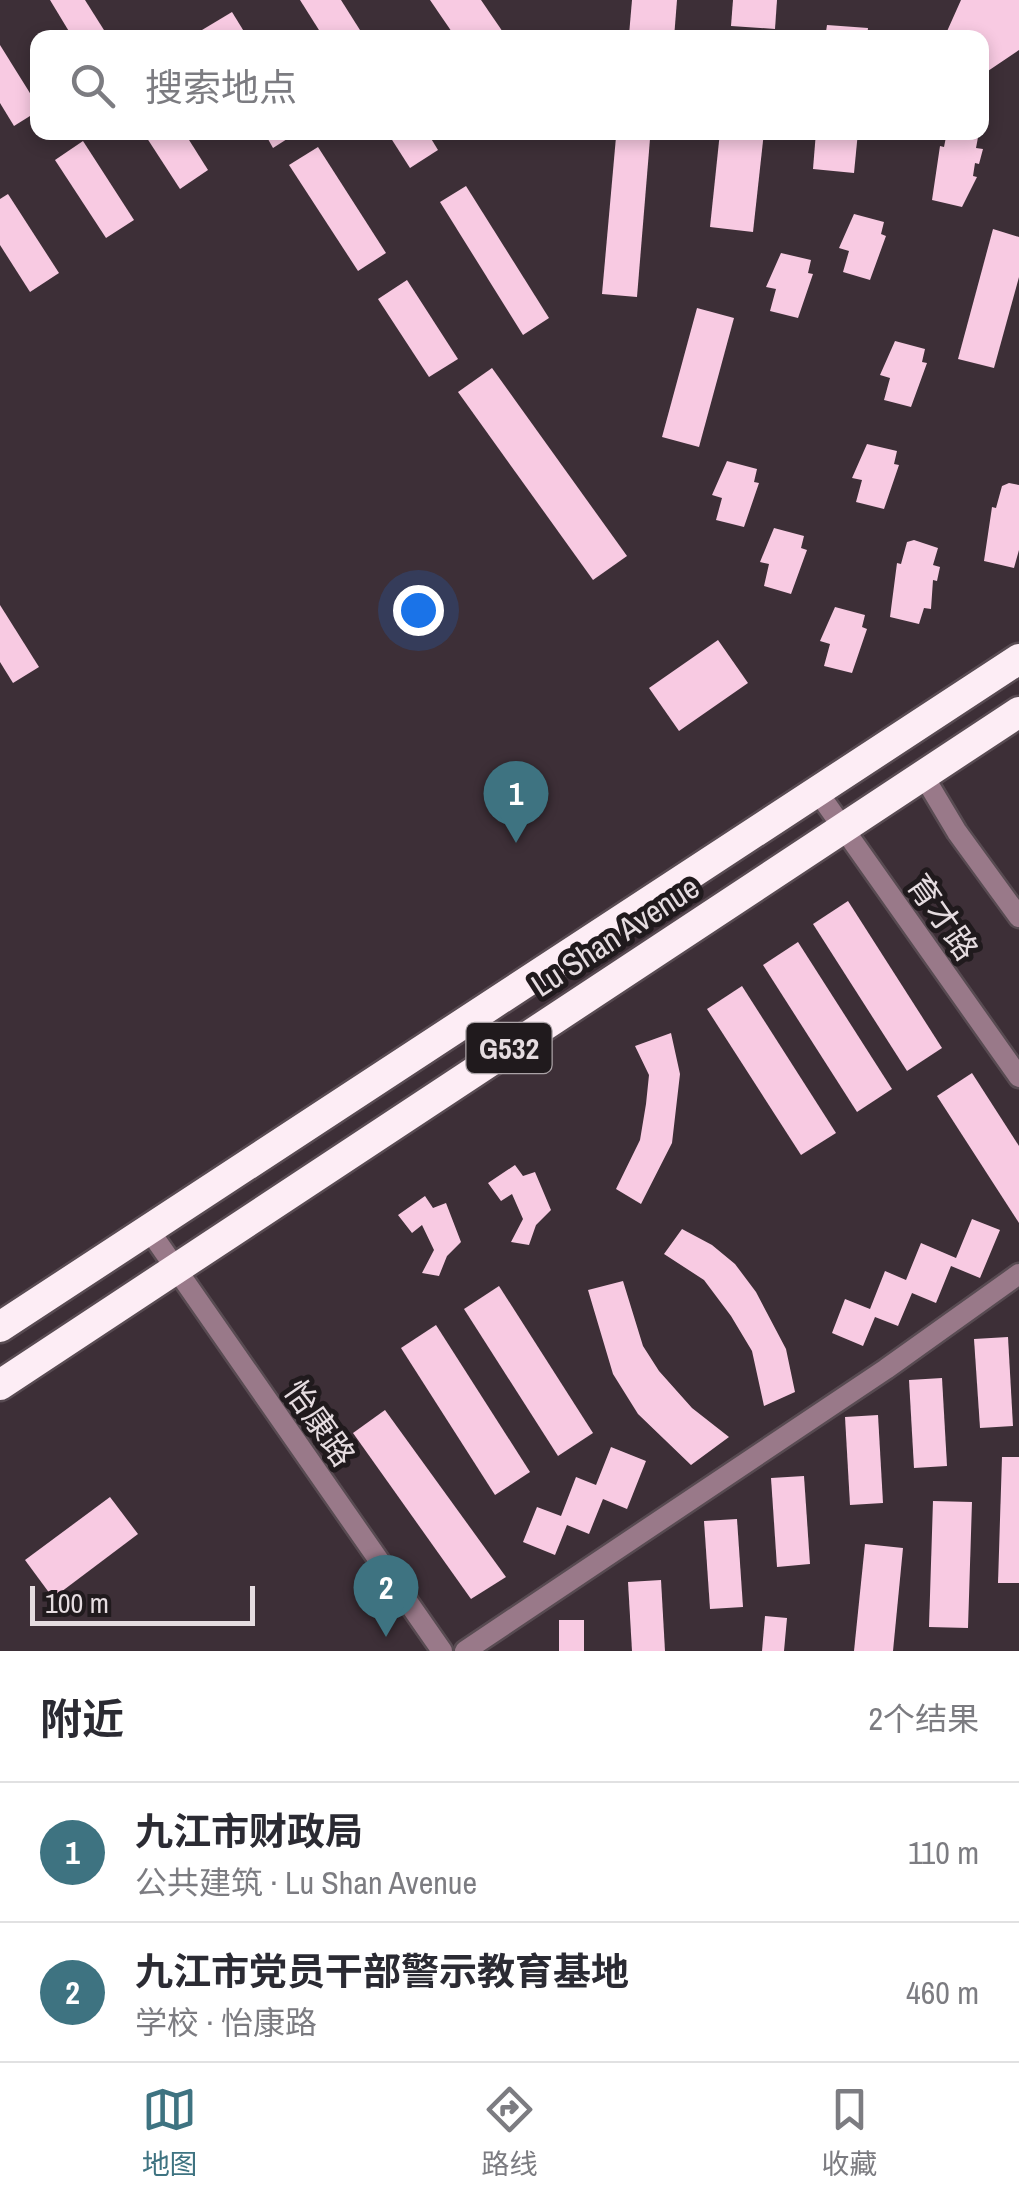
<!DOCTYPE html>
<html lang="zh">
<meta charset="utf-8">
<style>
body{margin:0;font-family:"Archivo Narrow","Noto Sans SC",sans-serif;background:#f7f7f7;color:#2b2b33}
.scale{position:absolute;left:30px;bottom:25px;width:225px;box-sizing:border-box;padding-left:10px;border:5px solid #e5dce0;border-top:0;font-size:28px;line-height:35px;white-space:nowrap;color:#e5dce0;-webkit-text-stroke:8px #201a1d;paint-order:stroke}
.you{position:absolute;left:418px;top:610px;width:35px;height:35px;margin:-25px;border:8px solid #fff;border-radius:50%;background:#1a73e8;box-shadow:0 0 0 15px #1a73e833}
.badge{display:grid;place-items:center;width:65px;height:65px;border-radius:50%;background:#3e7381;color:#fff;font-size:32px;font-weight:700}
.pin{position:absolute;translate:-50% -82px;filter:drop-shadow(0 2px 5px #0008)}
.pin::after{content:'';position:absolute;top:52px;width:35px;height:30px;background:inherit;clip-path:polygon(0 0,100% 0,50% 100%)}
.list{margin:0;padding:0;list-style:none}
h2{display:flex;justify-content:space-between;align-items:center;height:130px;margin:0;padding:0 40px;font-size:42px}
h2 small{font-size:32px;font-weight:400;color:#7c7c81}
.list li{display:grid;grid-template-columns:65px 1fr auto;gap:30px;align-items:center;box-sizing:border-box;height:140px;padding:0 40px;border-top:2px solid #e1e1e2}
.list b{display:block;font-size:38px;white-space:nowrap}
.list p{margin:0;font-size:32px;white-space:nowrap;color:#7c7c81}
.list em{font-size:32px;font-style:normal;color:#7c7c81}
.icon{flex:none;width:55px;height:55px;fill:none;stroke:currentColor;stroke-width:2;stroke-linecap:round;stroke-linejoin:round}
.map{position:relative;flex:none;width:1019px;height:1651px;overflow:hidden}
.search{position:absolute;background:#fff;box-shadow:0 5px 15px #0003;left:30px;right:30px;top:30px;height:110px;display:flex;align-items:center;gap:25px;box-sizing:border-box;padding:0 35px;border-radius:20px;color:#7c7c81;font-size:38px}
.sheet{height:410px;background:#fff}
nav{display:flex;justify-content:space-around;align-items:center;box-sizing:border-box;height:140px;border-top:2px solid #e1e1e2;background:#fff;font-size:28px;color:#7c7c81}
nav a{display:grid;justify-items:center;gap:5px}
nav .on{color:#3e7381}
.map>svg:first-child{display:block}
.building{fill:#f8cae2}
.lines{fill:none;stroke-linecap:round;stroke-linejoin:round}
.minor-casing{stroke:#584b52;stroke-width:25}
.highway-casing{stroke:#584b52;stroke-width:35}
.minor{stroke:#997989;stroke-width:20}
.highway{stroke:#fdedf5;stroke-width:30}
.labels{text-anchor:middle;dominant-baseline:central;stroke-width:10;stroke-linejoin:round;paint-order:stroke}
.shield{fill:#201a1d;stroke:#aaa2a6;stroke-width:2.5}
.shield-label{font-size:30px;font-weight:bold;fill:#e5dce0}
.street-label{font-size:32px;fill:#e5dce0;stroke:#201a1d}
</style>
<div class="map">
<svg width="1019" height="1651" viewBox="0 0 1019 1651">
<rect width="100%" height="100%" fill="#3d2f37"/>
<g class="building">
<polygon points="50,0 85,0 109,38 73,38"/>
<polygon points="300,0 341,0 365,38 324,38"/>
<polygon points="430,0 481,0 507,38 456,38"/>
<polygon points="632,0 677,0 674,38 629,35"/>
<polygon points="733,0 777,0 775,29 731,26"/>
<polygon points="961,0 1019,0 1019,50 982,75 982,38 944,38"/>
<polygon points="232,12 248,38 207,38 202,30"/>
<polygon points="827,25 868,28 867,38 825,38"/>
<polygon points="0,45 38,106 38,111 14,126 0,103"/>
<polygon points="143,132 184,132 208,170 180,189"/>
<polygon points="264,132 298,132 273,148"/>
<polygon points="387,132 427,132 438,150 410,168"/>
<polygon points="720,132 764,132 753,232 710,227"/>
<polygon points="816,132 858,132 854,173 813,169"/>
<polygon points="947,132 979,132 976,148 983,149 979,164 975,163 973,176 977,177 962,207 932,200 940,146 944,147"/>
<polygon points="616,137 650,139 637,297 602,294"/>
<polygon points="83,141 134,220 106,238 55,160"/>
<polygon points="318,147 386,253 358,271 289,165"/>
<polygon points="466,186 549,318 523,335 440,202"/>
<polygon points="8,194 59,273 30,292 0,245 0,199"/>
<polygon points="854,214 884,222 881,234 886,236 870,280 843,272 849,251 839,248"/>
<polygon points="993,229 1019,237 1019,277 994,368 958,359"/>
<polygon points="781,253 811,260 808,273 813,274 798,318 770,311 776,289 766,287"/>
<polygon points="407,280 458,359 429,377 378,299"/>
<polygon points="697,308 734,318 699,447 662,437"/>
<polygon points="895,341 925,349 922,362 927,363 911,407 884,400 890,378 880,375"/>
<polygon points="492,368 627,556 593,580 458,392"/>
<polygon points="867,444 897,451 894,464 899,465 884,509 856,502 862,480 852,478"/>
<polygon points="727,461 757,469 754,482 759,483 744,527 716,520 722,498 712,495"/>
<polygon points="1009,483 1019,485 1019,550 1014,568 984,561 992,507 996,508 1002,486"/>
<polygon points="774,528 804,536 801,548 807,550 791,594 764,586 769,564 760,562"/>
<polygon points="914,540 938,548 933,565 940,567 937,581 933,580 931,609 924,608 919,624 890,617 897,563 901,564 907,542"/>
<polygon points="0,605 39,667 13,683 0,662"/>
<polygon points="835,607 865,615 862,627 867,629 852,673 824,666 830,644 820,641"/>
<polygon points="718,640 748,683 679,731 649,688"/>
<polygon points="848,901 942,1048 907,1071 813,924"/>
<polygon points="798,942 892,1089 857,1112 763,965"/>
<polygon points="742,986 836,1133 801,1155 707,1009"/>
<polygon points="671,1033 680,1074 672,1143 641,1204 616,1189 640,1140 646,1104 649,1075 635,1046"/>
<polygon points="972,1073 1019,1146 1019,1223 937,1096"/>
<polygon points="515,1165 523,1176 535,1172 551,1210 536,1225 529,1245 511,1242 523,1219 512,1194 501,1201 488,1183"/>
<polygon points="425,1196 433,1208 446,1203 461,1242 447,1256 439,1276 422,1273 434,1250 422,1225 412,1233 398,1215"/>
<polygon points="972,1219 1000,1230 980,1278 951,1266 936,1303 912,1293 898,1326 875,1317 863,1346 832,1333 845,1299 870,1309 885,1271 906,1280 921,1243 956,1258"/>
<polygon points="682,1229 712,1245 735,1264 756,1292 786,1349 795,1392 764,1406 752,1351 731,1316 704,1280 664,1254"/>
<polygon points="623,1281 643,1346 659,1371 692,1408 729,1437 691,1465 638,1414 613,1374 588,1290"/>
<polygon points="499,1286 593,1433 558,1456 464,1309"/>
<polygon points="436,1325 530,1472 495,1495 401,1348"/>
<polygon points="1008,1337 1013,1426 980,1428 974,1339"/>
<polygon points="942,1378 947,1466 914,1468 909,1380"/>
<polygon points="385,1410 506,1577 471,1599 353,1433"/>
<polygon points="878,1415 883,1503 850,1505 845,1417"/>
<polygon points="611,1447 646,1461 627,1509 603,1499 589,1534 567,1525 555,1555 523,1542 537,1507 561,1516 576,1477 596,1485"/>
<polygon points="1002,1457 1019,1457 1019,1583 998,1583"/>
<polygon points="804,1476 810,1564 777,1567 771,1478"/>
<polygon points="110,1497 138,1534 53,1598 25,1560"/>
<polygon points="933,1501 972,1502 968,1628 929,1627"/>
<polygon points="737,1519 743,1607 710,1609 704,1521"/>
<polygon points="865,1544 903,1548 893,1651 854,1651"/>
<polygon points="661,1580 665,1651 632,1651 628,1582"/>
<polygon points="765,1616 787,1618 784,1651 762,1651"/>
<rect x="559" y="1620" width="25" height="31"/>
</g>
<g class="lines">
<defs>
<g id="minor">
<polyline points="923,775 957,832 1019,917"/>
<polyline points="817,791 1019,1077"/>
<polyline points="149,1230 442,1651"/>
<polyline points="465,1651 886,1369 1019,1274"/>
</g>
<g id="highway">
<polyline points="0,1327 1019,659"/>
<polyline points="0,1385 1019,712"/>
</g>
</defs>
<use href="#minor" class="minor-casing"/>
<use href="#highway" class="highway-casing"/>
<use href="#minor" class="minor"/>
<use href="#highway" class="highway"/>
</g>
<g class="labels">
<rect class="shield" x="466.5" y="1023" width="85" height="50" rx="8"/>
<g class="shield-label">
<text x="509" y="1048">G532</text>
</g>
<g class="street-label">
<text transform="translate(943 917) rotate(55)">育才路</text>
<text transform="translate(615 936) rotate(-33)">Lu Shan Avenue</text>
<text transform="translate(320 1423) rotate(55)">怡康路</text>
</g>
</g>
</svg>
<div class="scale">100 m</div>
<div class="you"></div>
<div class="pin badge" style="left:516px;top:843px">1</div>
<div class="pin badge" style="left:386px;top:1637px">2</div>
<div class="search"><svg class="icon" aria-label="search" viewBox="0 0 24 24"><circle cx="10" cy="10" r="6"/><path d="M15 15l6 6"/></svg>搜索地点</div>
</div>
<section class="sheet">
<h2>附近<small>2个结果</small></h2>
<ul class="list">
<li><span class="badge">1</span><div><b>九江市财政局</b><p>公共建筑 · Lu Shan Avenue</p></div><em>110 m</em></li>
<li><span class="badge">2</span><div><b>九江市党员干部警示教育基地</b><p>学校 · 怡康路</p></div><em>460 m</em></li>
</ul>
</section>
<nav>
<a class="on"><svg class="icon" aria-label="map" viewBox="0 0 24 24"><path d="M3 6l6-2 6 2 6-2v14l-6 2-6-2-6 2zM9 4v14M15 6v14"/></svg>地图</a>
<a><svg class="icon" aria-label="directions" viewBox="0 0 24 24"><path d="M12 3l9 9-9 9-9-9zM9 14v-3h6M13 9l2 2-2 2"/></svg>路线</a>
<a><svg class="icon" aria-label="saved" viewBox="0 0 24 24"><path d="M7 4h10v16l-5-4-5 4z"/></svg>收藏</a>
</nav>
